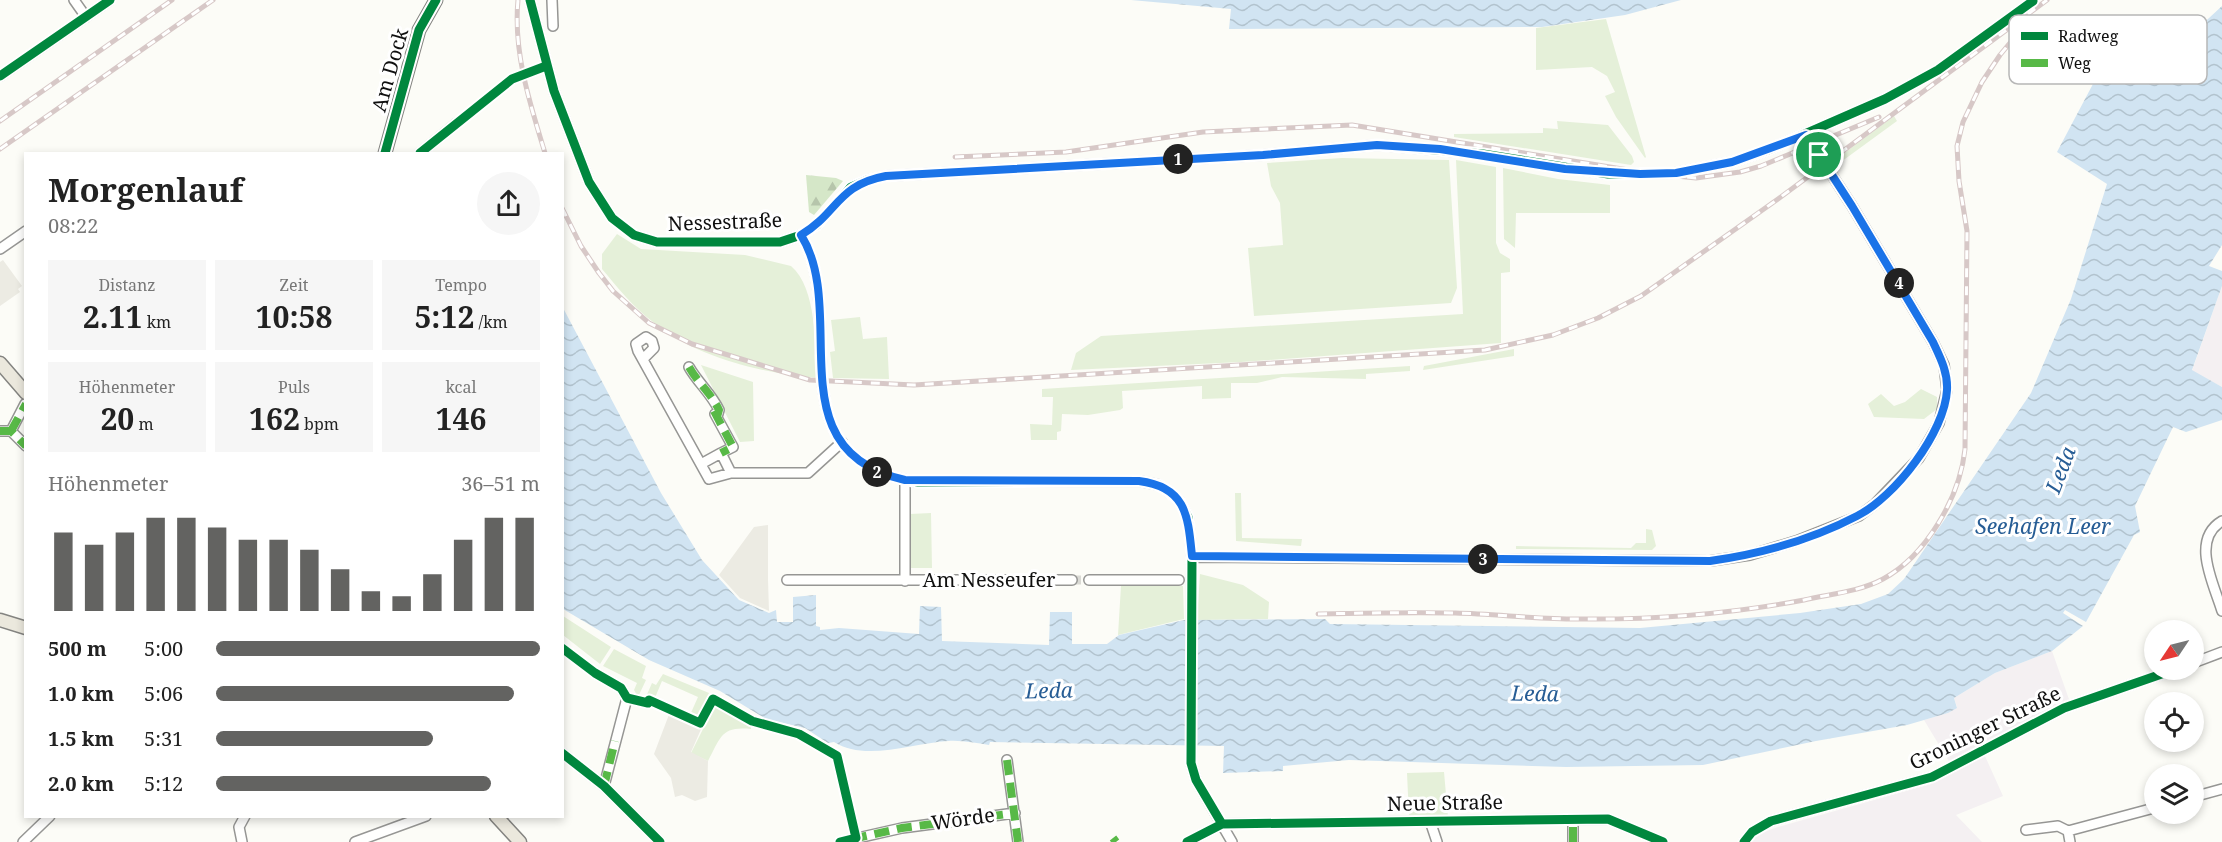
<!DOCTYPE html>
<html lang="de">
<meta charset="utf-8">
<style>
:root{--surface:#fff;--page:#f6f6f6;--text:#222;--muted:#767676;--accent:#636361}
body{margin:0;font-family:"Noto Serif",serif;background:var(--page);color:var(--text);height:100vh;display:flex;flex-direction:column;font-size:22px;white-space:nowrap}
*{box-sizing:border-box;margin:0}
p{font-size:20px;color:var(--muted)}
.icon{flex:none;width:33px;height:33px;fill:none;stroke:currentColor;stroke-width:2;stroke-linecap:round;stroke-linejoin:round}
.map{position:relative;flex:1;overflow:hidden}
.side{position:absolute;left:24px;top:152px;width:540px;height:666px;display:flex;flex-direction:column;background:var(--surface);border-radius:0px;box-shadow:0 3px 9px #0003}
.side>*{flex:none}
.needle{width:39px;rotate:235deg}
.controls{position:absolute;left:2144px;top:620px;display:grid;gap:12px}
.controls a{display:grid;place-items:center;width:60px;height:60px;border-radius:50%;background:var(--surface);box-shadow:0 3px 9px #0003;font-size:30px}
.pin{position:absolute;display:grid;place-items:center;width:51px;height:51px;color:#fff;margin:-26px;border:3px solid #fff;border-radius:50%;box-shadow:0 2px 6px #0007}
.km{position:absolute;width:30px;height:30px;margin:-15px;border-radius:50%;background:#222;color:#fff;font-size:16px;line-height:30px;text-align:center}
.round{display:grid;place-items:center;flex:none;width:63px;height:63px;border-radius:32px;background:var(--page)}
.headline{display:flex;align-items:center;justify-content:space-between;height:102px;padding:0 24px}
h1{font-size:33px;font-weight:700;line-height:45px}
.stats{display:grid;grid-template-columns:repeat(3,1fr);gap:9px;height:102px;padding:6px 24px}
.stats div{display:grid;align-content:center;border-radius:0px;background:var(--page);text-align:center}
.stats b{font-size:30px;font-weight:700}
.stats small{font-size:16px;font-weight:400}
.stats p{font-size:16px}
.chart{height:168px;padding:12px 24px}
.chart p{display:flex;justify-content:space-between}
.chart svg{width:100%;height:108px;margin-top:6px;stroke:var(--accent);stroke-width:6}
ul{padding:0 24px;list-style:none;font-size:20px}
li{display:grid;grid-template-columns:96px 72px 1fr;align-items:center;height:45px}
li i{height:15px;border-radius:8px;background:var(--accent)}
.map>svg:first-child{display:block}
.industrial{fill:#f4f0f2}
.green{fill:#e5f0d9}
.forest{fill:url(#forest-firs)}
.plaza{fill:#ecebe3}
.water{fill:url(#water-waves)}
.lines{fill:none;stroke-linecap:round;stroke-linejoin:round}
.minor-tunnel{stroke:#d9d9d4;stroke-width:9;stroke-dasharray:9 4.5;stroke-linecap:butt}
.minor-casing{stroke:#969694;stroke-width:12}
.major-casing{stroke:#848481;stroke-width:15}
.minor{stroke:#fffffe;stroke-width:9}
.major{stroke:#ebe8dd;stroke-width:12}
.rail-casing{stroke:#d7c8c7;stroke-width:5}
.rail{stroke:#fff;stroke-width:3;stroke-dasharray:9;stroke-linecap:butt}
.quiet{stroke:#58b947;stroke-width:8;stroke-dasharray:15 8;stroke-linecap:butt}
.cycleway-casing{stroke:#fff;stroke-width:13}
.cycleway{stroke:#00873e;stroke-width:9}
.route-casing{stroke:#fff;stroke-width:12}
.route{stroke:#1a73e8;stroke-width:8}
.labels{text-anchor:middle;stroke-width:6;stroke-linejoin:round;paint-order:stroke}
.street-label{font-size:20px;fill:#101010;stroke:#fff}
.water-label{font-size:21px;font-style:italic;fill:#275d95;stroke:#fff}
.key{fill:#fff;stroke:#b7b7b7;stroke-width:1.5}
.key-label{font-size:16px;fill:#101010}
</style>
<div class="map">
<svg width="2222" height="842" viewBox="0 0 2222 842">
<defs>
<pattern id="forest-firs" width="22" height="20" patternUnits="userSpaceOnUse" patternTransform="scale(1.5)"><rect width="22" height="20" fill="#d5e7c8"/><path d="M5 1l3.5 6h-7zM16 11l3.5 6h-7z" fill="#b6c5ab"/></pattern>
<pattern id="water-waves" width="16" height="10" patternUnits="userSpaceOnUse" patternTransform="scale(1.5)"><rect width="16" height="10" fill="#d1e4f2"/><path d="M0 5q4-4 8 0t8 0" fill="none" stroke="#b2c3ce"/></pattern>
</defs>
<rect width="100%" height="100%" fill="#fcfcf7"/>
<path class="industrial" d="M2222,286v101l-30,-16z
M2052,651l19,54 -118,63 -29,-48 24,-7 9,-6 -3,-9 41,-25z
M1985,756l18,40 -47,19 26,27h-232l8,-8 20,-7 153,-43z"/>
<path class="green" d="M1606,19l40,138 -1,1 -29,-41 -11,-21 10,-4 -8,-16 -15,-9 -56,3v-42z
M1894,116l3,5 -63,46 -3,-4z
M1557,121l51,4 24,31 2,6 -3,3 -177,-28v-3l89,-1v-5l15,1z
M1342,158l107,2 8,128 -6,15 -197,13 -6,-68 35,-3 -3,-42 -9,-17 -4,-23z
M1456,160l40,7v76l4,10 10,6v13l-9,1v70l-260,19 -170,8 5,-17 25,-17 362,-22z
M1503,168l55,11 52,6v28h-94l-1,35 -11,-9z
M617,234l24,15 104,6 46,11c26,22 24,80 26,112 -55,-5 -120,-20 -164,-56 -20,-15 -35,-34 -51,-53v-15z
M860,317l3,22 24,-2 2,42 -56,-1 -3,-26 5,-1 -4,-31z
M1514,349v7l-91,14 1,-4z
M701,365l52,17 1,59 -14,1z
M1410,366v5l-44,3v5l-84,-2 -25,6h-26v15l-29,1v-13l-80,5 1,17 -3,2 -32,5 -26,-1 -1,17 -4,1v8h-26l-1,-16 22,1 1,-28h-11v-8z
M1921,389l16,8v12l-13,10 -50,-2 -6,-13 13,-10 13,12 11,-4z
M1235,493h6l1,45 60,1 -1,7 -65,-5z
M931,513l1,55h-21l-1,-54z
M1646,529l6,1 4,16 -4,4 -136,-1v-3l115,2 5,-5h10z
M1200,574l43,11 26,17 -1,17 -71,1z
M1121,586h62l1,33 -66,16z
M563,616l48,31 -11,17 -37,-29z
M614,649l32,17 -4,12 4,2 -8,17 -4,-7 3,-7 -34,-17z
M663,674l46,19 -14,30 -25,-11v-5l20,8 8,-18 -36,-16 -8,19 -9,-1 7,-16 4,2z
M715,705l36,19v5c-30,-3 -30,8 -43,32l-17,-8z
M1444,772l4,45h-39l-2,-44z"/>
<path class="forest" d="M806,175l30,3 7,3 -29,34 -5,-3z"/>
<path class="plaza" d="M3,260l19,26 -4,3 2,3 -20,14v-44z
M768,525v55l1,31 -29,-13 -21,-23 35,-48z
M670,712l32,15 -11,25 17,9 -1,36 -12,4 -13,-6 -7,2 -4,-19 -17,-24z"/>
<path class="water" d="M1131,0h550l-56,15 -83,12 -313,2 2,-20z
M2222,6v239l-13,21 13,5v15l-30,84 30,17v33l-36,12 -13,-5 -38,79 5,26 -6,3 -48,87 -21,-12 -2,3 20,13 -31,25 -57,22 -41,25 3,10 -9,5 -41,12 -91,16 -113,24 -137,2 -217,-7 -66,6v5l-60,2 1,-27 -234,-4 -1,3c-13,-2 -28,-5 -41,-4 -35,2 -83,21 -114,1l-6,1 -23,-15 -39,-9 -46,-28 -71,-31 -86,-51 -1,-303 99,187 41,67 37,40 30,13 7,-3 1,12h16v-25l23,-2v31l4,1v3l19,-2 80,6 1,-28 21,1 1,34 107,4 1,-33h22v32h35l12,-9 65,-15 141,-1 5,5 310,4 160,-15 61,-9 27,-10 16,-15 127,-186 40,-94 36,-115 -50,-32 64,-121h16l32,24z"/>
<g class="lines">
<path class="minor-tunnel" d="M1072,580h17"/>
<g class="minor-casing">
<path id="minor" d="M74,0l12,17
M530,0l24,91 35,91 23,36 22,17 23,7h123l21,-7 16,-10 34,-38 16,-7 19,-4 377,-21 114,-10 106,9 125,20 67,-1 57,-11 36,-12 117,-51 53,-29 95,-69
M552,0l1,26
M0,76l110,-76
M420,153l37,-30
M801,235c50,85 -32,225 117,247l221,-1 20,4 9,6 12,11 8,15 4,40 -1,206 5,17 36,62
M0,249l26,-18
M643,359l11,-11 -2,-7 -6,-4 -10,7 2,7 71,128 22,-6h77l34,-31
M689,367c9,16 22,26 30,43l-2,7
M715,414l18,33 -12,6
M0,431h11l15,15
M11,431l14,-27
M701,464l20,-11 10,20
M905,480v101
M2222,521c-32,19 -8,63 0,90
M1192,557l518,4 40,-6 46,-14 63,-25 16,-12 44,-46 20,-35 8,-33 -3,-25 -11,-23 -81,-136 -46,-71
M787,580h285
M1089,580h90
M562,648l33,25 26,15 6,10 -23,88
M2193,663l29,-11
M562,753l42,33 56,56
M1007,760l11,82
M2193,797l29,-8
M1430,821l7,21
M2026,830l32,-4 10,5
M23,842l27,-26
M242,842l-3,-15 6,-11
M355,842l71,-26
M840,842l62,-14 113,-15
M1187,842l35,-18 386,-5 55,23
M1573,842v-22
M1744,842l8,-10 19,-11 161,-44 132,-69 112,-39
M2070,842l-2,-11 86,-23"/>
</g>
<g class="major-casing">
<path id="major" d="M385,153l34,-123 17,-30
M0,363l26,30
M0,620l26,8
M496,816l24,26"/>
</g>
<use href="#minor" class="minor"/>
<use href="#major" class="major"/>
<g class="rail-casing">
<path id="rail" d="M518,0c-5,52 12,104 27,153
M0,121l172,-121
M0,149l213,-149
M955,157l111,-5 137,-20 149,-7 295,48 49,5 44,-6 21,-6 118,-49
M562,208l19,38 18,27 14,18 36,32 43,21 118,36 104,5 571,-35 68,-15 45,-17 43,-22 137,-97 269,-199
M1318,614c46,-1 91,-2 137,-1 41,1 81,6 122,6 75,1 153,-5 227,-19 25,-6 55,-8 79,-21 43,-23 77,-82 82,-130l2,-218 -8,-50 -2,-35 6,-24 19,-40 18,-27 28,-34"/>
</g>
<use href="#rail" class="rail"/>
<path class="quiet" d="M689,367c9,16 22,26 30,43l-2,7
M714,411l19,36 -12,6
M0,431h11l15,15
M11,431l15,-27
M1007,760l11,82
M604,786l11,-45
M1113,838l3,4
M852,839l50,-11 113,-15
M1573,842v-22"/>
<g class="cycleway-casing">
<path id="cycleway" d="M530,0l24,91 35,91 23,36 22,17 23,7h123l21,-7 16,-10 34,-38 16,-7 19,-4 377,-21 114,-10 106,9 125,20 67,-1 57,-11 36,-12 117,-51 53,-29 95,-69
M0,76l110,-76
M385,153l34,-123 17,-30
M420,153l92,-74 34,-13
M801,235c50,85 -32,225 117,247l221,-1 20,4 9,6 12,11 8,15 4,40 -1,206 5,17 26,44
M562,648l33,25 26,15 6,10 21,5 1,-3 51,23 13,-24 39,22 47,13 38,22 19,82 -16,4
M562,753l42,33 56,56
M1187,842l35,-18 386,-5 55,23
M1744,842l8,-10 19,-11 161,-44 132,-69 112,-39"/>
</g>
<use href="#cycleway" class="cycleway"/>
</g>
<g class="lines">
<g class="route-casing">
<path id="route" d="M1806,135l46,71 81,136c7,15 15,30 14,48 -2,42 -52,107 -90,126 -46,24 -97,38 -147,45l-518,-5c-4,-39 -5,-69 -53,-75l-234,-1c-132,-29 -55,-167 -104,-245 37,-22 36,-50 85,-59l377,-21 114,-10 63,4 125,20 75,5 36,-1 56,-11z"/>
</g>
<use href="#route" class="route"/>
</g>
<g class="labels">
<g class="street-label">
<text transform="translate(390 70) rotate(-74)" y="7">Am Dock</text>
<text transform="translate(725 222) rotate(-2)" y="7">Nessestraße</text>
<text x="989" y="587">Am Nesseufer</text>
<text transform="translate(1985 728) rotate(-26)" y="7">Groninger Straße</text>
<text transform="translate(1445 803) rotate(-1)" y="7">Neue Straße</text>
<text transform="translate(963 819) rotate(-8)" y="7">Wörde</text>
</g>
<g class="water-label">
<text transform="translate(2061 470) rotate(-69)" y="7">Leda</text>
<text x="2043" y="534">Seehafen Leer</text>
<text transform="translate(1049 691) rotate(-1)" y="7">Leda</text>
<text transform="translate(1535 694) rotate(1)" y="7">Leda</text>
</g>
</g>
<rect x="2009" y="15" width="198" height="69" rx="9" class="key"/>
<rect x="2021" y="32" width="27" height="8" fill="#00873e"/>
<rect x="2021" y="59" width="27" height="8" fill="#58b947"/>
<g class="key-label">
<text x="2058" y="42">Radweg</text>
<text x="2058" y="69">Weg</text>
</g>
</svg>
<div class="controls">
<a><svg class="needle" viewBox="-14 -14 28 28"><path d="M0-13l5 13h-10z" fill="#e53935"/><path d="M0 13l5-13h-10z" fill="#767676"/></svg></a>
<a><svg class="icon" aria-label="locate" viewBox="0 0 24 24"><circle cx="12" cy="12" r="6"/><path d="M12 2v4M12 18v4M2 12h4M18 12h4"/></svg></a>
<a><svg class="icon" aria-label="layers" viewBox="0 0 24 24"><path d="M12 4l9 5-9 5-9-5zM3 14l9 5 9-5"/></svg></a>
</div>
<div class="pin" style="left:1819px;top:155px;background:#1e9e55"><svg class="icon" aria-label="arrive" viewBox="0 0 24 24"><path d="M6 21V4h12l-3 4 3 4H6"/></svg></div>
<b class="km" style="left:1178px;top:159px">1</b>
<b class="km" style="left:877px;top:472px">2</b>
<b class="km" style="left:1483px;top:559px">3</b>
<b class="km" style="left:1899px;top:283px">4</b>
<section class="side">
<div class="headline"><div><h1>Morgenlauf</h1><p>08:22</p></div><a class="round"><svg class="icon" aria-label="share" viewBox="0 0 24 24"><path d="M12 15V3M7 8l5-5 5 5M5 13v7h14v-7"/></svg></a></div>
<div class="stats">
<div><p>Distanz</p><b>2.11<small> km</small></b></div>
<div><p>Zeit</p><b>10:58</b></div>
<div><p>Tempo</p><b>5:12<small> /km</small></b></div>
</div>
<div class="stats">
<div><p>Höhenmeter</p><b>20<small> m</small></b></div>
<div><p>Puls</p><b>162<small> bpm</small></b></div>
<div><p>kcal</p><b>146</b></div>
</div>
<div class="chart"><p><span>Höhenmeter</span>36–51 m</p>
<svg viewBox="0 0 160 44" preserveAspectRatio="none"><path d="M5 44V12M15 44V17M25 44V12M35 44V6M45 44V6M55 44V10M65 44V15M75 44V15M85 44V19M95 44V27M105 44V36M115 44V38M125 44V29M135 44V15M145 44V6M155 44V6"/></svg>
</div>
<ul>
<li><b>500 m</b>5:00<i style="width:100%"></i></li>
<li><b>1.0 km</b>5:06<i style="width:92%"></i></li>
<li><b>1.5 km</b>5:31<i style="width:67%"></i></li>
<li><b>2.0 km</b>5:12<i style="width:85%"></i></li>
</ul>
</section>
</div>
